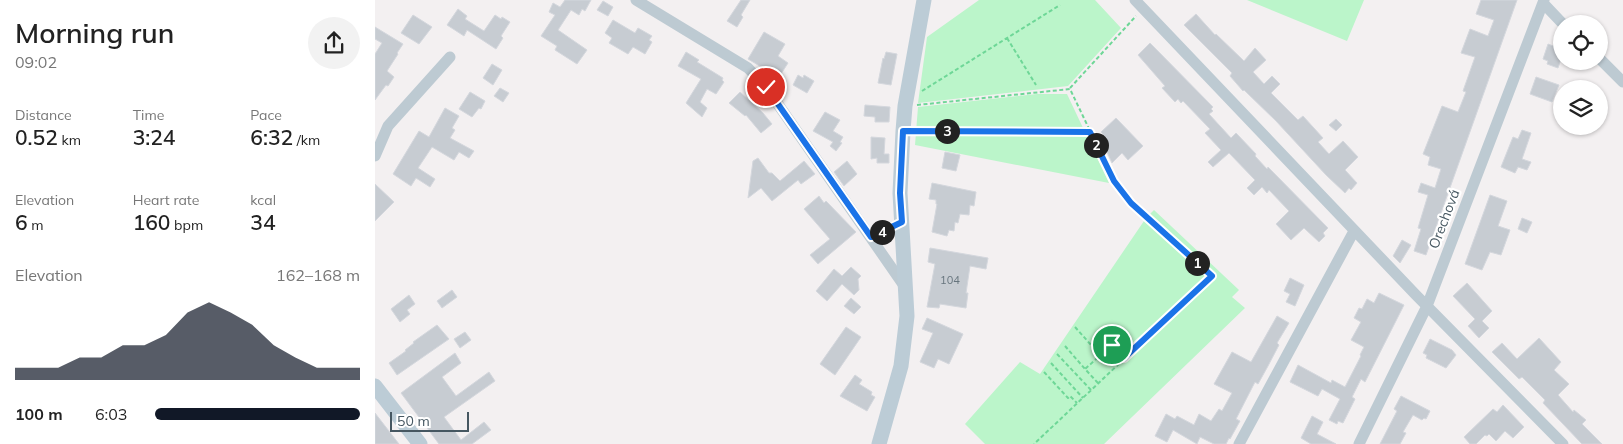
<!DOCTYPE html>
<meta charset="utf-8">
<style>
:root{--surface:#fff;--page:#f2f2f2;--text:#222;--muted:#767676;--accent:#111827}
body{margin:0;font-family:Mulish,sans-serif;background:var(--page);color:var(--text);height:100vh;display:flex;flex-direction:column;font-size:19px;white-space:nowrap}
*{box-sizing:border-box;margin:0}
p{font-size:16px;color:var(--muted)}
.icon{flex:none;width:28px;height:28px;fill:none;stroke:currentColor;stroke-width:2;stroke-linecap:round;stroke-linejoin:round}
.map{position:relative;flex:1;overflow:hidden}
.details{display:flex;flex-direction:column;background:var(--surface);width:375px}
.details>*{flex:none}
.controls{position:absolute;left:1178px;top:15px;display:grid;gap:10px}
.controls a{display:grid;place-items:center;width:55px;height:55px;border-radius:50%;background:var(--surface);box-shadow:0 1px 4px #0004;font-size:25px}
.scale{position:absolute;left:15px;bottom:12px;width:79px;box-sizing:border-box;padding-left:5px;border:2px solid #465761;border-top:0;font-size:14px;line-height:18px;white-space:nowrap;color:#465761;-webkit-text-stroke:4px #fff;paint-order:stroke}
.pin{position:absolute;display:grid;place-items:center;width:42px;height:42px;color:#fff;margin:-21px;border:2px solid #fff;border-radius:50%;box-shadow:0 1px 5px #0007}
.km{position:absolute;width:25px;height:25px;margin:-12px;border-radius:50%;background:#222;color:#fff;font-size:14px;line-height:25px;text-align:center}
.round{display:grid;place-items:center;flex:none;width:52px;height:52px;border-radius:26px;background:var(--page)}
.headline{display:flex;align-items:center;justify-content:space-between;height:85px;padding:0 15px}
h1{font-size:28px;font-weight:600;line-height:38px}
.stats{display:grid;grid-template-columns:repeat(3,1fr);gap:8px;height:85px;padding:5px 15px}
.stats div{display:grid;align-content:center}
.stats b{font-size:21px;font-weight:600}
.stats small{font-size:14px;font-weight:400}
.stats p{font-size:14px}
.chart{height:140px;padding:10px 15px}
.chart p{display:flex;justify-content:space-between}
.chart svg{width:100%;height:90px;margin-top:5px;fill:var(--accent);opacity:.7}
ul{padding:0 15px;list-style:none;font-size:16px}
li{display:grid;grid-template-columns:80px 60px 1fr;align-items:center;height:38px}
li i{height:12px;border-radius:6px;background:var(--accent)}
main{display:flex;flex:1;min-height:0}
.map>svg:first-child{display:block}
.green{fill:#bbf5ca}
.building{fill:#c7ccd2;stroke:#d4d7dd}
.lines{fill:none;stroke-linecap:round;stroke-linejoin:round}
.path{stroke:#6ed797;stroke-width:2;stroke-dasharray:4 2.5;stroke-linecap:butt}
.street{stroke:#bdcad2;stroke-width:11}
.secondary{stroke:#bcccd6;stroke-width:15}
.route-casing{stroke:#fff;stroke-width:10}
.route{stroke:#1a73e8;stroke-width:6}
.labels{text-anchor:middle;stroke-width:4.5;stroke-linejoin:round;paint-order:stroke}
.number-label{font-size:11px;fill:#66747d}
.street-label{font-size:14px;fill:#465761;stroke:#fff}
</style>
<main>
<section class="details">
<div class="headline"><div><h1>Morning run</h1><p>09:02</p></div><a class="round"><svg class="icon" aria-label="share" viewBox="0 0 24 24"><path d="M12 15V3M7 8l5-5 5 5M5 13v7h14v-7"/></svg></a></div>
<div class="stats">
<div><p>Distance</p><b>0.52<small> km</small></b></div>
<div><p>Time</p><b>3:24</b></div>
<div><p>Pace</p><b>6:32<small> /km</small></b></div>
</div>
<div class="stats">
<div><p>Elevation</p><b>6<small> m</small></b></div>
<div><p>Heart rate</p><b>160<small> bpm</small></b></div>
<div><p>kcal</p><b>34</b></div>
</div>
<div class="chart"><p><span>Elevation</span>162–168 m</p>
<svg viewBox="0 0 160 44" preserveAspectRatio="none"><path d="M0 44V38L10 38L20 38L30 33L40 33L50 27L60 27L70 22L80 11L90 6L100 11L110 17L120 27L130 33L140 38L150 38L160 38V44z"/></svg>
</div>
<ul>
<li><b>100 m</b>6:03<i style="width:100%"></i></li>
</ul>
</section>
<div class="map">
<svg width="1248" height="444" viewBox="0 0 1248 444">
<rect width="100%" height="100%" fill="#f3f0f1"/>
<path class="green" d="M604,0h116l26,28 -53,58 -150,17 9,-66z
M872,0h117l-17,41z
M662,94h30l42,89 -194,-38 3,-38z
M779,210l85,80 -7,7 13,11 -141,136h-119l-20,-20 55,-62 20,12 106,-156z"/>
<path class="building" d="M190,0h26l-6,11 -3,-2 -3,6 -8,-5 -13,20 29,20 -10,14 -22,-14 2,-4 -16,-10 14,-21 -6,-3 4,-9 7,4z
M366,0h9l-9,15 2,2 -6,10 -10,-6z
M1106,0h36l-91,255 -12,-4 7,-22 -3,-1 10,-33 -10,-3 3,-9 14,5 6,-19 -13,-4 2,-8 -7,-3 19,-48 16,6 8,-20 -3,-1 12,-34 -14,-4 9,-24 18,7 6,-16 -18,-6z
M228,1l10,6 -5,9 -11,-6z
M83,9l9,7 -2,3 19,12 11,-16 6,4 1,-2 8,5 -9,14 2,2 -7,11 -29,-19 -3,6 -17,-11z
M821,14l19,21 1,-1 28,27 11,-13 11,12 -13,12 11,12 8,-8 8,8 -9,9 27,27 5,-4 20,22 -5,4 11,12 14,-13 15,16 -13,13 12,13 -6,7 -2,-2 -4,5 -19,-18 -50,-54 -32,-31 -1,1 -13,-15 2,-3 -48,-48z
M38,15l19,12 -13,17 -18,-11z
M238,20l22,13 3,-5 14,8 -3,4 3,2 -7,12 -12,-7 -5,7 -19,-11 3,-5 -7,-5z
M0,27l28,17 -6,9 1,1 -11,17 7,6 -6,9 -2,-1 -11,15v-46l7,-11 -7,-4z
M389,32l21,12 -7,12 10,7 -9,14 -15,-10 -1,1 -15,-9z
M775,43l63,64 -2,2 2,2 -4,3 22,24 5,-5 20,21 -1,2 12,13 1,-2 60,61 -5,5 2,3 -6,6 -15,-14 -13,12 -15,-16 13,-13 -20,-21 -2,3 -5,-6 -8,8 -7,-7 8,-8 -26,-27 -16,14 -5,-5 13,-12 -16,-17 5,-4 -27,-28 -2,2 -3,-4 -3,3 -13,-14 3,-2 -27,-31z
M1173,44l13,5v10l-3,9 -11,-4 1,-3 -5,-2z
M311,52l13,8 -2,2 26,16 -1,2 2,2 -8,12 -9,-5 -7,13 7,6 -5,9 -16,-14 15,-24 -23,-13z
M511,52l11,2 -6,31 -13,-2 5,-25 1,1z
M117,64l10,6 -9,15 -10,-7z
M423,75l5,3 1,-3 10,6 -7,12 -14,-8z
M1161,77l23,8 -7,17 -22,-8z
M125,88l9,5 -6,9 -9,-6z
M95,92l15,9 -4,8 -2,-1 -7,9 -13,-8z
M365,92l23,21 9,11 -11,9 -15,-18 -1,1 -16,-13z
M490,105l25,2 -1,15h-14v-5l-11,-1z
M70,108l14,8 -7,12 3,2 -5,8 24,13 -5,7 -10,-6 -5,8 -22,-13 -14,21 17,11 -5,8 -14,-9 -5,8 -18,-12 26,-43 10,6z
M450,112l15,8 -7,11 10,6 -3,5 2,1 -6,8 -6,-5 3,-4 -20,-11z
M741,118l27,28 -15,14 -6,-7 -10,10 -9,-20 4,-5 -6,-6z
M961,119l6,6 -6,6 -7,-6z
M1147,130l9,3 -9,26 9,3 -4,8 -9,-3 -3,6 -14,-6 12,-30 5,2z
M496,137l14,1 -1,16h5v9h-12v-5l-6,1z
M570,152l15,3 -4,16 -14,-3z
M383,158l11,15h3l8,8 24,-20 11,13 -14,10 -3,-4 -26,21 -11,-13 -13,10 5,-37z
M472,161l10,13 -13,12 -10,-14z
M557,183l44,9 -2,14 -4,-1 -1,10 -9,-1 -2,9 -3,-1 -1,9 -5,-1 -2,6 -15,-4 5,-28h-1v-4l-7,-1z
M0,184l19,18 -19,19z
M1115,195l17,6 -9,25 12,4 -9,25 -11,-3 -8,18 -17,-6z
M444,196l5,7 2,-2 30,31 -38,32 -8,-9 20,-16 -26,-30z
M1147,218l10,4 -5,11 -9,-4z
M1027,240l9,5 -11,18 -7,-7z
M555,248l58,10 -2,11 -16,-3 -4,27h2l-2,15 -26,-4 -1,4 -12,-1 8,-43 -7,-2z
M476,267l10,9 -3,3 1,11 -5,5 -12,-11 -15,17 -11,-10 18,-22 8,7z
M915,278l14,7 -9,21 -9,-4 4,-8 -6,-3z
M1092,283l25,28 -10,10 7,7 -10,10 -11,-12 7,-7 -22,-23z
M77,290l5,7 -15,11 -5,-7z
M1004,293l25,12 -39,77 -4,-3 -9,18 3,2 -12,24 -5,-2 -1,3 -8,-4 11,-21 -18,-10 -4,7 -28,-14 8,-17 33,18 1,-3 13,7 16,-31 -1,-1 4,-8 -13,-7 10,-18 -7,-4 5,-10 3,1 5,-10 7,4z
M34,295l6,9 -8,6 3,4 -10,8 -9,-13z
M476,298l10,9 -7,7 -10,-8z
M902,316l12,7 -12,20 2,2 -11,21 -10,18 -3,-2 -19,37 4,2 -10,18 -1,-1 -3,6h-12l-14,-7 -3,7 -24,-14 -6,12 -12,-6 11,-22 9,5 2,-3 17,9 5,-11 12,7 8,-12 3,2 10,-18 -18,-9 18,-32 19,10z
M552,318l36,16 -14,30 -11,-5 -4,9 -14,-6 13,-29 -11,-4z
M62,325l12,14 -52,36 -8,-12 17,-12 -1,-1 9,-7 -1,-1z
M471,327l15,10 -26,38 -15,-11z
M90,332l6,8 -11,8 -6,-9z
M1164,338l22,24 -7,8 15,14 -11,11 15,17 1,-2 12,10 -4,4 20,20h-20l-39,-41 2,-3 -23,-23 -3,2 -27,-27 10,-9 15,16z
M1055,339l22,11 4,5 -10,13 -20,-10 1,-3 -4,-2z
M80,353l6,10 -19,14 14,19 33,-24 6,9 -51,36 17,23 23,-18 7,8 -19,14h-33l-38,-51z
M480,375l7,5 -3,4 13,8 -1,3 4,2 -8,14 -27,-15z
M1026,396l29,15 -4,8 -2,-1 -2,2 -9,-5 -10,17 3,1 -6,11h-20l17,-33 -3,-2z
M1128,405l21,22 -11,11 -8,-7 -9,10 -7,-7 -2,2 -2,-1 -9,9h-6l-6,-7 29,-28 4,3z
M0,413l24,31h-24z
M937,416l11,6 -6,12 19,10h-25l-10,-6z"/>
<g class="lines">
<path class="path" d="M632,38l29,47
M695,88l66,-72
M547,91l138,-86
M542,105l153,-16 44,92 17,22 81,73 -178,168
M540,131l175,1
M700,327l25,28
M690,346l20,23
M682,354l34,36
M676,363l32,35
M669,372l24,26 2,-2 7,7
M723,383l-13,-14 27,-24 12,13"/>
<path class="street" d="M261,0l112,68 18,19 139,200
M760,0l281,295 147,149
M1168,3l20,21
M1224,58l24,24
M0,156l13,-30 62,-69
M496,237l31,-14
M864,444l115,-213
M984,444l68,-138 117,-306"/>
<path class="secondary" d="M0,386l45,58
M504,444l22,-78 6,-50 -7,-123 3,-62 2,-25 19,-106"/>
</g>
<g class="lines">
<g class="route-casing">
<path id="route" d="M391,87l105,150 31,-15 -2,-29 3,-62 187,1 24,49 17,22 81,73 -88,82 -12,-13"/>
</g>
<use href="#route" class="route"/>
</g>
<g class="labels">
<g class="number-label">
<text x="575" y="284">104</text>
</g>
<g class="street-label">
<text transform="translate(1069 219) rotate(-69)" y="5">Orechová</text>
</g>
</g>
</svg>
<div class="controls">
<a><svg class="icon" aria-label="locate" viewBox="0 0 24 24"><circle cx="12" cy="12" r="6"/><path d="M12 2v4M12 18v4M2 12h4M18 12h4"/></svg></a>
<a><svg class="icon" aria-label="layers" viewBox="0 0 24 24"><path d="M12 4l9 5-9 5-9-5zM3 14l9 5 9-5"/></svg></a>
</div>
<div class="scale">50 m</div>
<div class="pin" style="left:737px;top:345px;background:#1e9e55"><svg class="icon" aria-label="arrive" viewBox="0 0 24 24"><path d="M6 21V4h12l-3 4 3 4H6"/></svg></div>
<div class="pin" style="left:391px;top:87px;background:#d93025"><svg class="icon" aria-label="check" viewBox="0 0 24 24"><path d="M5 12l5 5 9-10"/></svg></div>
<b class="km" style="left:822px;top:263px">1</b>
<b class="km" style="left:721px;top:145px">2</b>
<b class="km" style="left:572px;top:131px">3</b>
<b class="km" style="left:507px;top:232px">4</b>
</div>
</main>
